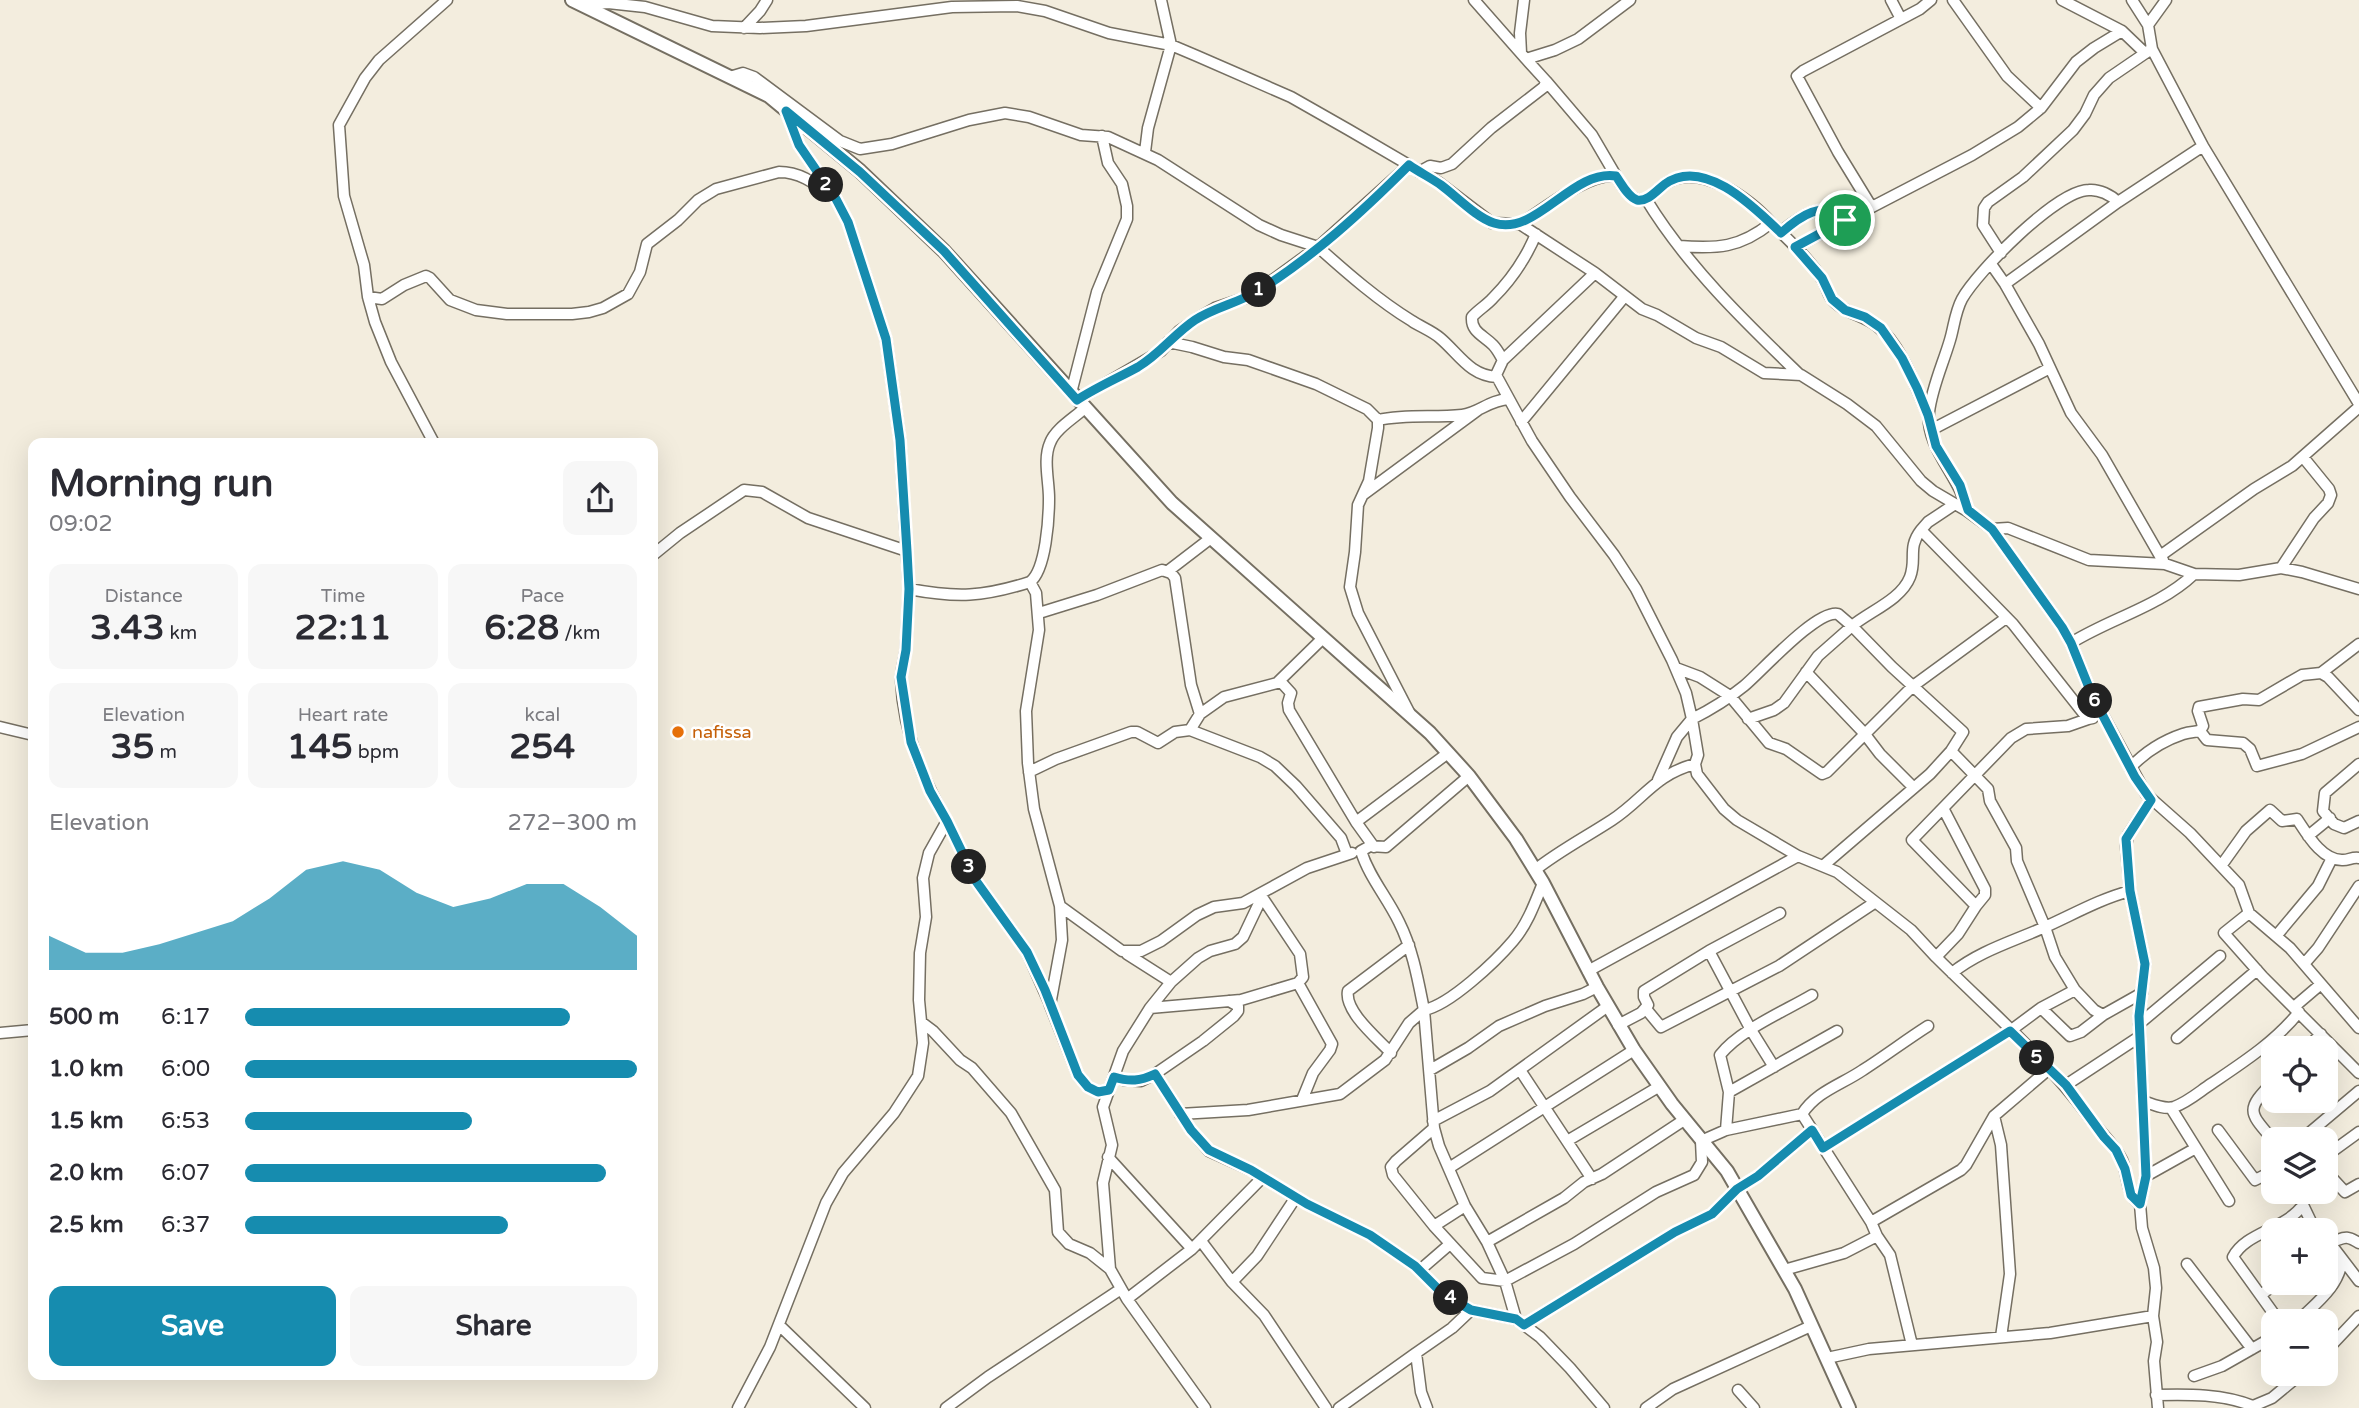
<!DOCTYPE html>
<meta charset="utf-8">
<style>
:root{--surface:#fff;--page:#f7f7f7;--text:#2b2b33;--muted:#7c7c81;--accent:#168caf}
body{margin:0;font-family:"Varela Round",sans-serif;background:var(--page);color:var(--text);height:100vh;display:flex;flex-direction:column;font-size:26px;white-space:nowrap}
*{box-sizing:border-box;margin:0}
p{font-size:23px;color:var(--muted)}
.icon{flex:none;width:38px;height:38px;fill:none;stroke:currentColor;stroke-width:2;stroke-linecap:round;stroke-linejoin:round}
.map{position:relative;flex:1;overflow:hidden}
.details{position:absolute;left:28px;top:438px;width:630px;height:942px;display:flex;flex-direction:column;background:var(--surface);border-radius:14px;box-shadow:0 7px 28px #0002}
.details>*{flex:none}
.controls{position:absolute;left:2261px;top:1036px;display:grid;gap:14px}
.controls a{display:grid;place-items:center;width:77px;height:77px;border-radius:14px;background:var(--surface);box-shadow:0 7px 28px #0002;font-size:35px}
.pin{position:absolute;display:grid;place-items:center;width:60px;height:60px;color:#fff;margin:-30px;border:4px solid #fff;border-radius:50%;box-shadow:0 2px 7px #0007}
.km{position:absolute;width:35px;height:35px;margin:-18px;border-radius:50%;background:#222;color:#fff;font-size:19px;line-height:35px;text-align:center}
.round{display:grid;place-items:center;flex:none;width:74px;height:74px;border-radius:14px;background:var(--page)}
.head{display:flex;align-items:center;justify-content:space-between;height:119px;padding:0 21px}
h1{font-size:38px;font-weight:700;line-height:52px}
.figures{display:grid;grid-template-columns:repeat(3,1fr);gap:10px;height:119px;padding:7px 21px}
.figures div{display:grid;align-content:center;border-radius:14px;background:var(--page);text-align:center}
.figures b{font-size:35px;font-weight:700}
.figures small{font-size:19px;font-weight:400}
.figures p{font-size:19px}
.chart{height:196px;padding:14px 21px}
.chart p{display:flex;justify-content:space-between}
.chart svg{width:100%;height:126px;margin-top:7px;fill:var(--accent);opacity:.7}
.primary-button{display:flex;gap:14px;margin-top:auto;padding:14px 21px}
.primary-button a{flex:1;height:80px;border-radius:14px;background:var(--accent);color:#fff;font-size:28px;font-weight:700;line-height:80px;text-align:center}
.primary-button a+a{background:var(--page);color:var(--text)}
ul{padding:0 21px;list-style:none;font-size:23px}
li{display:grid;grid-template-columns:112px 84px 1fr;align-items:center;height:52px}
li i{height:18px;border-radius:9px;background:var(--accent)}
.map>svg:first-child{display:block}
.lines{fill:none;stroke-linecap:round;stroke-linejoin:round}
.minor-casing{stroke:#756f62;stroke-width:13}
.tertiary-casing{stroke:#756f62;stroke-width:16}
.minor{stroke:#fff;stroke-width:10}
.tertiary{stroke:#fff;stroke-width:12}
.route-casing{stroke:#fff;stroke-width:14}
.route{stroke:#168caf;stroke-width:9}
.food-dot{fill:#e8710a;stroke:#fff;stroke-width:2.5}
.labels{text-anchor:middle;stroke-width:5;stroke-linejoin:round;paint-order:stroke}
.food-label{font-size:18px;fill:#c56008;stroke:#fff;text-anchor:start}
</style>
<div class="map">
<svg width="2359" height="1408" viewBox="0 0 2359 1408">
<rect width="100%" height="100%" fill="#f3edde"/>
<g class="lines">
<g class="minor-casing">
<path id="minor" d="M1474,0l52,59
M1891,0l10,19
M1953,0l54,76 34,32
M2062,0l60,31
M2132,0l16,25 4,24 51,97 156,258
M584,5l24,-2 37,4 67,19 48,2 46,-2 146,-19 65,-1 28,5 64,22 62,12 26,11 94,41 58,33 89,52 54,41 28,1 75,49 47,36 15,6 39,23 25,9 43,26 37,2 46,29 29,22 45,55 12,10 34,20 25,18 70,98 9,16 21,52 54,99 44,39 49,52 10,28 41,35 69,80
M2148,25l18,-25
M744,28l16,-17 7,-11
M1521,53l-1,-20 4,-33
M733,76l10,-3 11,4 86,64 20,8 32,-5 77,-24 36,-7 24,4 52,18 27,2 50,23 101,65 22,10 37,12 91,-82
M1546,81l46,54 24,41
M786,111l13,34 37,54 12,23 38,117 14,101 9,149c48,9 74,8 121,-7l6,11 3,37 -13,81 2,52 6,46 26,97 2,34 -12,65 28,70 10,12 10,5 11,-2
M1145,152l3,-24 23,-83 -10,-45
M1419,172l11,-6 11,2 11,-4 39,-36 53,-41 2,-6 -20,-22 29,-9 23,-11 52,-39
M1646,199c40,66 99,123 154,176
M1871,206l-33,-54 -41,-76 6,-5 117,-62 11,-9
M1520,224c23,-14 69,-52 96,-48 5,8 12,21 22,24 11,2 19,-11 27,-16 33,-23 85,14 106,39
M1781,232c18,-15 44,-34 64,-11l127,-66 46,-28 23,-19 35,-46 18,-14 28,-17 23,22
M1679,246c38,3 61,2 92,-23 18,17 37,35 51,56 4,6 5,13 9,19 11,15 33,17 46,28 24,18 39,62 51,89
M1795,247l50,-26
M2001,253l-18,-28 1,-17 4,-6 35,-25 50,-47 12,-16 9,-19 15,-17 41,-28
M1991,264l14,20 113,-82 85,-56
M1595,273l-92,87 -7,15 36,66 38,56 44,58 22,34 36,71 14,33 6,26 -15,18 -19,43
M2005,284l34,60 32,69 31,42 58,101
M368,297l14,2 22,-14 22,-9 4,2 20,22 26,10 31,4h65l17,-2 14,-4 25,-14 12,-22 7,-28 31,-24 20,-20 18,-11 63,-17c20,0 34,10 50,22
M1168,342l24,5 32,10 24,3 68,24 51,25 11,11v8l-9,53 -11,24 -3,47 -5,35 8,26 51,99
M1503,360c-3,-5 -6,-11 -10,-15 -10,-10 -22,-13 -21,-28 6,-7 15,-12 21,-19 19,-19 33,-40 43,-64
M1071,393l26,-101 30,-73v-13l-5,-22 -14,-21 -6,-27
M1077,400l84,-49 18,-20 19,-13 17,-10 33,-11 11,-7 59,-43c29,26 61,54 94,74 9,6 20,10 28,17 19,16 30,38 57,39
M1378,420c30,-6 55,-2 84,-5 17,-2 27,-15 47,-16
M1521,422l103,-125
M1931,430l119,-62
M434,443l-43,-81 -16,-40 -7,-25 -4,-32 -20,-69 -5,-71 26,-47 14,-18 68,-60
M1364,494l114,-84
M1955,504l-27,18 -7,8 92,94 75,95 5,-1
M1967,511c-6,-34 -42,-63 -38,-99 3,-25 14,-48 21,-72 4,-13 5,-28 12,-41 15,-27 95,-109 127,-109 10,-1 22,5 29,12
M1992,529l16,-1 81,32 76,4 29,10 45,1 42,-7 21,4 57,17
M1921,530c-14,18 -4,29 -11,47 -9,23 -40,34 -58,49l-14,-12c-21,-5 -77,58 -94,72 -16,13 -34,24 -52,33l6,36 -3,9 2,10 27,35 13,11 61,36 39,16 74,58 25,27c52,52 110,101 153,160 10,14 26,28 33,43 6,15 4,35 18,44
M653,555l27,-22 64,-43 18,2 46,26 99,33
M2163,560l-3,-4 94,-67 38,-23 67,-59
M2281,568l33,-50 14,-15 3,-8 -2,-6 -26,-32
M1168,571l43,-33
M1030,582c16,-12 19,-64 19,-84 0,-17 -6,-39 1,-55 5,-14 24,-25 35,-35
M909,589c-1,19 -2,39 -3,59 -1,10 -5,21 -5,31 2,52 20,98 46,142
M1039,613l58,-18 65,-25 9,3 4,5 16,107 9,29
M2071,643c40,-25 88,-36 123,-69
M1676,668l24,9 30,19 39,47 17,6 36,25 5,-2 86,-86 93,-68
M1806,672l58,61 16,21 33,33
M2321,673l7,4 31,33
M1278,682l44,-43
M1748,719l26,-9 10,-7 34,-47 34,-30 40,41 71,65 -12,19 -21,23 -106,91
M0,727l33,8
M1190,730l10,-16 24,-17 57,-15 10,11 -3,10 1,7 67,112
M2200,731l7,9 36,3 7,6 7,17 45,-12 57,-27
M1951,751l37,38 2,12 26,47 1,13 28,66 10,30 20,33 19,20 9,5 39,-22
M2359,764l-34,29 -2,18 11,13 10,4 15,-7
M2130,768c15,-16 32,-27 53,-34 6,-2 11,-2 17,-3l3,-5 -5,-15 1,-4 44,-8 16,1 43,-25 19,-2 38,-29
M1029,772l27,-13 75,-27h6l21,11 17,-11 15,-2 70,27 15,9 21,20 45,52 6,16
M2151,800l-23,35 -2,11 4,45 15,73 -6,52 7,160 -6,28 2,24 12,40 2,20 -3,28 4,26 -3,19 4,47
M1943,808l42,81v6l-9,11
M2308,836l22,-18
M1374,847l-18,-25 92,-69
M2221,866l25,-35 24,-21 12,11 15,-2c10,15 25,42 46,41 6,0 9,-3 16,-2
M1535,870c24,-19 51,-33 77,-50 32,-21 42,-45 83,-56
M1060,906l62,45h19l20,-10 36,-26 17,-8 29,-4 64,-35 45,-15
M2249,913l-25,20 39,44 96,96
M2277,935l41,-49 14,-28
M1709,951l42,79 23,37
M1127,954l44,28
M1936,957l22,-23 18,-28 -64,-66 99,-102 15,-9 42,-3 20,-7
M2304,964l14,-16 41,-62
M1588,971l210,-115
M1952,973c27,-22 62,-32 93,-46 29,-13 55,-28 85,-36
M1298,983l34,61 -2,6 -17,23 -11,27
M2294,1007l27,-23
M1150,1008l91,-8 57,-17 5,-6 -3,-23 -40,-60
M2041,1008l29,28 11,-4 22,-17
M1646,1009l15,18 118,-61 95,-63
M921,1022l12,9 27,29 12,8 39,45 44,77 3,42 11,12 21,9 20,16 17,30 78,109
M2139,1024l81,-68
M1618,1025l23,-12 7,-8 -4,-8v-6l65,-40 71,-38
M0,1033l33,-3
M2177,1038l80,-68
M2307,1048l14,-14
M1391,1053c-14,-15 -47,-42 -43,-62l61,-46
M1430,1070l38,-22 31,-22 46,-20 38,-12 14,-7
M1520,1070l72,109
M1155,1074l36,56 18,21 42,19 56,34 63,31 45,31 27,27 29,17 45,9 24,18 30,31 34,40
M1114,1077l10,3 17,1 14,-7 48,-33 31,-25 4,-5v-5l-9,-5
M2273,1082c-28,28 -24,30 0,58
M2066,1085l73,-48
M1729,1092l108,-61
M2143,1101c9,3 21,9 31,6 14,-5 25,-15 37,-23 31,-21 64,-42 88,-72
M2171,1108l58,93
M1180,1114l68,-4 92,-16 45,-34 24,-37 15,-13c-6,-30 -11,-60 -25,-88 -12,-25 -30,-45 -38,-71l9,-5 16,1 83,-71
M1802,1114l69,108 6,14 13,19 22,90
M1994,1116l7,29 9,129 -9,63
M1433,1121l57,-30 118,-85
M1434,1128l-38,33 -5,6 2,8 41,51 48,52 23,3 69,-37 82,-52 38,-17 8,-13 -1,-21 25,-11 76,-16c15,-23 39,-29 61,-44 22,-14 43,-30 65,-44
M1726,1130l3,-38 -9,-37c20,-25 63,-43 92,-60
M2218,1130l37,50 18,-9
M2302,1139l57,-48
M1567,1141l93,-55
M1823,1148l187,-117 31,-23 34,-18
M2326,1156l33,-24
M1108,1157l84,92
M1449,1168l185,-118
M2146,1176l50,-28
M2326,1177l7,2 12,13 14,-8
M2303,1205l12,25
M1871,1222l90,-52 5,-5 28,-49 55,-47
M1434,1226l31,-20
M1201,1241l31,41 32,33 62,93
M1487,1242l77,-44 20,-16 18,-8 82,-54
M2326,1243c17,-2 16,-11 33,0
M2330,1243l29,38
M2187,1264l65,85
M1110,1269l-7,-86 9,-38 -9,-38 20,-56 27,-43 21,-26 27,-24 12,-7 25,-7 8,-7 19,-40
M1420,1270l30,-26
M1784,1270l60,-17 33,-17
M1232,1282l25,-26 39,-59
M2261,1295l15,-12
M1127,1299l65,-50 71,-72
M1516,1319l-11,-38 -18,-39 -22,-36 -26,-60 -5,-18 -10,-118c26,-5 72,-49 89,-69 14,-16 22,-38 30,-58
M2279,1321l-46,-64c13,-25 52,-27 70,-52l-6,-13
M2298,1321c18,-18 41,-34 44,-61
M779,1325l86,83
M1524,1325l151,-93 37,-18 25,-25 21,-13 54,-46
M2326,1351l33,-35
M1827,1358l42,-9 181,-16 103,-17
M2194,1376l28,-10 51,-29
M1738,1390l16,18
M2156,1395c32,-1 68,-1 97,11l19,-8 29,-24
M738,1408l32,-61 56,-144 17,-30 51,-60 24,-37 5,-33 -4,-43 1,-47 6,-36 -3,-39 6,-25 18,-32 29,60 51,71 23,52
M946,1408l42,-31 133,-88
M1339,1408l77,-55
M1427,1408l-6,-16 -5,-39 36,-25 19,-18
M1646,1408l27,-19 138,-63"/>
</g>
<g class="tertiary-casing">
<path id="tertiary" d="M572,0l197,96 91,75 84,80 228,252 258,230 39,43 47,63 27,44 54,104 37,63 38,54 55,67 68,118 54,119"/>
</g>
<use href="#minor" class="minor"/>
<use href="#tertiary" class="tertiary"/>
</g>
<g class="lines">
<g class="route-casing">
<path id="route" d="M786,111l74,61 84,79 133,149c20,-13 41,-22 61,-33 22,-13 36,-33 57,-47 20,-13 43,-17 63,-29 55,-34 105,-80 151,-126 10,7 22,13 32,20 15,11 36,33 53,38 42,14 78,-54 122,-47 5,7 12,21 21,24 11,2 20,-10 28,-16 39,-28 90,24 116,49 18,-16 43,-35 64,-13l-50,27 27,31 10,21 13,11 20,7 16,11 21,30 15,30 11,27 8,31 24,39 8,25 24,19 70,98 9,16 21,52 43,82 16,23 -25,39 4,52 15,73 -6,52 7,160 -6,28 -9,-9 -6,-26 -9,-19 -12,-13 -38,-52 -56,-54 -187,117 -11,-18 -54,46 -21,13 -25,25 -37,18 -151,93 -8,-6 -45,-9 -29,-17 -27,-27 -45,-31 -63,-31 -56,-34 -42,-20 -18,-20 -36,-56c-15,7 -25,8 -41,3l-5,13 -11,2 -10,-5 -10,-12 -33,-85 -18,-38 -51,-71 -29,-60 -17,-30 -19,-49 -10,-65 5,-27 3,-61 -2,-38 -7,-111 -14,-101 -38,-117 -12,-23 -37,-54z"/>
</g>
<use href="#route" class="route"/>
</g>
<circle class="food-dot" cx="678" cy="732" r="7"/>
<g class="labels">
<g class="food-label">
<text x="692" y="738">nafissa</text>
</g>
</g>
</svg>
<div class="controls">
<a><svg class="icon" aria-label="locate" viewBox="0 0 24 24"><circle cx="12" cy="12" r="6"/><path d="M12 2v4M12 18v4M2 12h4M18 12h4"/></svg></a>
<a><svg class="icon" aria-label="layers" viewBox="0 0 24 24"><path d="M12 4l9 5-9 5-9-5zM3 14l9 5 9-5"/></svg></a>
<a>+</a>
<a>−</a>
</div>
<div class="pin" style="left:1845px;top:220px;background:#1e9e55"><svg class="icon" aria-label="arrive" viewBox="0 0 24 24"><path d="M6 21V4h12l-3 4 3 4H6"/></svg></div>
<b class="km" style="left:1259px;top:290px">1</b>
<b class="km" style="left:826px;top:185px">2</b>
<b class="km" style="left:969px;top:867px">3</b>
<b class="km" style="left:1451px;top:1298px">4</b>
<b class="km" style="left:2037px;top:1058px">5</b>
<b class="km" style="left:2095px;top:701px">6</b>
<section class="details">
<div class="head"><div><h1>Morning run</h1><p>09:02</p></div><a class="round"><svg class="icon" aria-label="share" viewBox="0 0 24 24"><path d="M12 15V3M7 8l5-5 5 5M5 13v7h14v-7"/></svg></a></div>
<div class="figures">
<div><p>Distance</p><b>3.43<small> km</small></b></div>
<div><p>Time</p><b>22:11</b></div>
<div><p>Pace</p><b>6:28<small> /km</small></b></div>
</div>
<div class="figures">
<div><p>Elevation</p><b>35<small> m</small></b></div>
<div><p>Heart rate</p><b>145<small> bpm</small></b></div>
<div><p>kcal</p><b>254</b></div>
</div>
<div class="chart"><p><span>Elevation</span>272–300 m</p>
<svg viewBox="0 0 160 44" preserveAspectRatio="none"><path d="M0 44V32L10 38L20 38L30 35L40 31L50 27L60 19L70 9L80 6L90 9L100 17L110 22L120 19L130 14L140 14L150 22L160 32V44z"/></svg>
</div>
<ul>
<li><b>500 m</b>6:17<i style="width:83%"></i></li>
<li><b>1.0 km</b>6:00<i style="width:100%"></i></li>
<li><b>1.5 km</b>6:53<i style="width:58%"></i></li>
<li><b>2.0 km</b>6:07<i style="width:92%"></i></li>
<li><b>2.5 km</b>6:37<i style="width:67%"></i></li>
</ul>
<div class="primary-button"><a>Save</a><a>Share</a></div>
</section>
</div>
